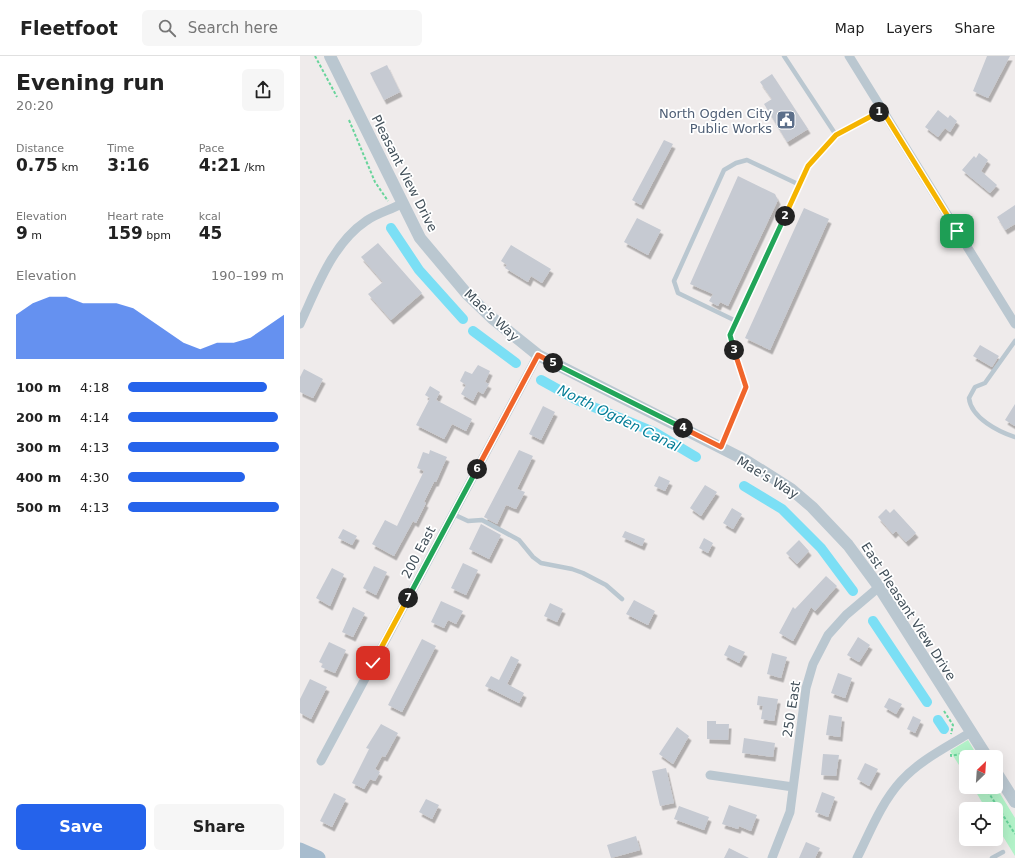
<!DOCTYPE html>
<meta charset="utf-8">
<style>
:root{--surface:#fff;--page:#f6f6f6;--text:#222;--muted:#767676;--line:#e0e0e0;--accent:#2563eb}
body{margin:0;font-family:"DejaVu Sans",sans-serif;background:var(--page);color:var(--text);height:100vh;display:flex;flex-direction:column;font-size:15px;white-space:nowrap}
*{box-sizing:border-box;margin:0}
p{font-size:13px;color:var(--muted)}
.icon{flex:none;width:22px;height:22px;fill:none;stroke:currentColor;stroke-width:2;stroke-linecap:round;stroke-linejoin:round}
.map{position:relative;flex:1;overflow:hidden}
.panel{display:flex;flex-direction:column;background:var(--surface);width:300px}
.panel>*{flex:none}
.needle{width:26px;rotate:25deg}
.buttons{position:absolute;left:659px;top:694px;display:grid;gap:8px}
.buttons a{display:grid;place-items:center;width:44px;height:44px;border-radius:6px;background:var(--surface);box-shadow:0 4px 16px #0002;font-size:20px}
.pin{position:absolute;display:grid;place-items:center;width:34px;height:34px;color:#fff;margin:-17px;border-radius:8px;box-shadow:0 2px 6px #0006}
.km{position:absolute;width:20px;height:20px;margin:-10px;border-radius:50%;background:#222;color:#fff;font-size:11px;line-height:20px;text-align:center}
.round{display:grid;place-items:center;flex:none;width:42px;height:42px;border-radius:6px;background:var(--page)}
.head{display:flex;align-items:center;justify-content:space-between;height:68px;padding:0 16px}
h1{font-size:22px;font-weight:700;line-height:30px}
.metrics{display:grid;grid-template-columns:repeat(3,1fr);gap:6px;height:68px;padding:4px 16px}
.metrics div{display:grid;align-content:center}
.metrics b{font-size:17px;font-weight:700}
.metrics small{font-size:11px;font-weight:400}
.metrics p{font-size:11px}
.chart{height:112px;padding:8px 16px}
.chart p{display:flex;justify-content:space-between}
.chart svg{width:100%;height:72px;margin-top:4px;fill:var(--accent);opacity:.7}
.primary-button{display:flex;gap:8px;margin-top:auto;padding:8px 16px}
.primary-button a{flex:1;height:46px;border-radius:6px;background:var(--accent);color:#fff;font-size:16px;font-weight:700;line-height:46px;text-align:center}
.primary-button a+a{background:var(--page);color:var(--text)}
ul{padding:0 16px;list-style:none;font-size:13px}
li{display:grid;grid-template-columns:64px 48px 1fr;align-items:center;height:30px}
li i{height:10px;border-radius:5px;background:var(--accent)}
header{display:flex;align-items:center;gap:24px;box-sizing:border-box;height:56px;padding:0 20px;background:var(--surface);border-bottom:1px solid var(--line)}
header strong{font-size:19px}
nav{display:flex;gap:22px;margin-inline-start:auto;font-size:14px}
.search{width:280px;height:36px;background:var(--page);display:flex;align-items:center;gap:10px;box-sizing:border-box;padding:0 14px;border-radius:6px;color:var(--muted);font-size:15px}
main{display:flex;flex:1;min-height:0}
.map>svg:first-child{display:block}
.green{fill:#b3f3c9}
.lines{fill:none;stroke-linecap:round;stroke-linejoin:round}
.canal{stroke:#7bdff5;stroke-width:10}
.building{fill:#c6cad2;filter:url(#shadow)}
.path{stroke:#68d49b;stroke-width:2;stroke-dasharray:3 2;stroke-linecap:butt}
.service{stroke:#bac7d0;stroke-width:4.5}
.minor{stroke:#bac7d0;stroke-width:9}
.tertiary{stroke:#bac7d0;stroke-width:12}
.primary{stroke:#a7bcce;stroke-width:15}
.split-1-casing{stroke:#fff;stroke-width:8}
.split-2-casing{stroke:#fff;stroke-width:8}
.split-3-casing{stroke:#fff;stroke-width:8}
.split-4-casing{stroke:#fff;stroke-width:8}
.split-5-casing{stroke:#fff;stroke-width:8}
.split-6-casing{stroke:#fff;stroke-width:8}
.split-7-casing{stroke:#fff;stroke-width:8}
.split-8-casing{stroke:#fff;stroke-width:8}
.split-1{stroke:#f5b400;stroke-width:5}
.split-2{stroke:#f5b400;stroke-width:5}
.split-3{stroke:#22a559;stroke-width:5}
.split-4{stroke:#f0652b;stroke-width:5}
.split-5{stroke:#22a559;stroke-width:5}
.split-6{stroke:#f0652b;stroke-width:5}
.split-7{stroke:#22a559;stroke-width:5}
.split-8{stroke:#f5b400;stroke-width:5}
.labels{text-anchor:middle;stroke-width:3.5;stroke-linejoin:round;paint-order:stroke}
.service-label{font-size:13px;fill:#4e5e75;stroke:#fff;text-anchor:end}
.street-label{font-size:13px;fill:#42505a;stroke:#fff}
.water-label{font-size:14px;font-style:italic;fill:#037d97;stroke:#fff}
</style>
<header>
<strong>Fleetfoot</strong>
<div class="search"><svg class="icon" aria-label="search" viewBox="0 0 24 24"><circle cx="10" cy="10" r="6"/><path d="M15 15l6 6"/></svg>Search here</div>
<nav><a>Map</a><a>Layers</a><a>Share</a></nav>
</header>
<main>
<section class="panel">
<div class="head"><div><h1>Evening run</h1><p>20:20</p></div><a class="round"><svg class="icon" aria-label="share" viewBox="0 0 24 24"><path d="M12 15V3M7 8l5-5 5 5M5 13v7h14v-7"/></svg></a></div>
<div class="metrics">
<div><p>Distance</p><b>0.75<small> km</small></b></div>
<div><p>Time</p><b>3:16</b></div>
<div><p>Pace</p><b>4:21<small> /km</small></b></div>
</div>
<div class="metrics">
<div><p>Elevation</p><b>9<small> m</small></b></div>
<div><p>Heart rate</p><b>159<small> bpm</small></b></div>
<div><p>kcal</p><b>45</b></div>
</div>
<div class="chart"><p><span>Elevation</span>190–199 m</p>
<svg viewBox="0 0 160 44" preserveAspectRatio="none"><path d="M0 44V17L10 10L20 6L30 6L40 10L50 10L60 10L70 13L80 20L90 27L100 34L110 38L120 34L130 34L140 31L150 24L160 17V44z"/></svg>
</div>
<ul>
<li><b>100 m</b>4:18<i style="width:89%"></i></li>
<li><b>200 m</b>4:14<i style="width:96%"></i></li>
<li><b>300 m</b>4:13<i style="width:97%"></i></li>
<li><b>400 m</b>4:30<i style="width:75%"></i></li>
<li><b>500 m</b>4:13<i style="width:97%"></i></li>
</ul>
<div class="primary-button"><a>Save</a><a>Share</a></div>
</section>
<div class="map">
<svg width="715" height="802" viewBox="0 0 715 802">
<defs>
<filter id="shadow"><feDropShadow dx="2.5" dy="4.5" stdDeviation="0" flood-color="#0004"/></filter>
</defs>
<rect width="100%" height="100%" fill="#efebeb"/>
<path class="green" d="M668,684l10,17h-12v19l-16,-25z
M673,731h23l19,31v38l-19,-31v-16h-10z"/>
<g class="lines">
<path class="canal" d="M91,172l28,42 44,49
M173,275l43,32
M241,324l38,21 75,31 42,25
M444,430l38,23 39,39 32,43
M573,565l54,81
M638,664l6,9"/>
</g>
<path class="building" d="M687,0h23l-22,42 -15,-7z
M87,9l13,27 -16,8 -14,-27z
M472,18l36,55 -21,13 -23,-38 8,-5 -12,-17z
M638,54l10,8 2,-3 7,6 -7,11 -5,-4 -7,9 -13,-10z
M364,84l9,4 -32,61 -9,-5z
M679,97l9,7 -7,11 16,14 -7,8 -28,-23 12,-14 2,2z
M438,120l37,18 3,6 -50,106 -8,-4 -2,4 -9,-5 4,-7 -23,-10z
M715,149v19l-10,6 -8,-13z
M504,152l25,11 -59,131 -25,-12z
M337,162l24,12 -13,25 -24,-13z
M78,187l44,50 -31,27 -23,-26 15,-12 -22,-25z
M211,189l40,24 -9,14 -11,-7 -3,6 -23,-14 2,-3 -6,-4z
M680,289l19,11 -7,11 -19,-11z
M178,309l12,6 -5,11 4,2 -6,10 -5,-3 -5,10 -12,-7 5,-9 -6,-4 5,-10 7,3z
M4,313l19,10 -10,19 -13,-6v-15z
M130,330l10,6 -4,8 36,19 -6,12 -14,-7 -8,15 -28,-14 14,-27 -5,-3z
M715,348v22l-10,-6z
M243,350l12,6 -14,28 -12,-6z
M130,394l17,7 -11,25h-2l-10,20 2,1 -10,20 -3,-2 -19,35 -22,-12 13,-24 12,6 27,-55 -7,-3 6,-16 6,2z
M219,394l14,6 -16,33 8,3 -9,17 -10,-4 -9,19 -13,-7z
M359,420l11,5 -5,10 -11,-5z
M405,429l12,7 -16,24 -11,-8z
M432,452l10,6 -9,15 -10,-6z
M586,453l4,4 4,-4 22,24 -10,9 -10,-11 -3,3 -15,-17z
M181,468l20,11 -12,24 -20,-10z
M43,473l14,7 -5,9 -14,-7z
M325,475l20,8 -3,7 -20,-9z
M404,482l9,5 -5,10 -9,-5z
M499,484l10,11 -12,13 -11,-11z
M163,507l15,7 -12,25 -15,-7z
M74,510l13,6 -11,23 -13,-7z
M32,512l12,6 -14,32 -14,-8z
M526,520l11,10 -22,25 -4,-4 -18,34 -14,-8 14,-26 2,2z
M334,544l21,11 -7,14 -22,-11z
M141,545l22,10 -7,13 -8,-4 -4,8 -13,-6z
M250,547l13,6 -6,13 -13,-6z
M53,551l12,6 -12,24 -11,-5z
M558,581l12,8 -11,17 -12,-7z
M122,583l14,7 -34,66 -14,-7z
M29,586l17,8 -11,23 -14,-6 2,-3 -4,-2z
M429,589l16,7 -6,11 -15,-8z
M472,597l15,4 -6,21 -14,-4z
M211,600l8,4 -12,24 17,9 -5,10 -34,-17 6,-10 8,4z
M538,617l14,5 -7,20 -14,-5z
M10,623l17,8 -16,32 -11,-6v-14z
M458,640l20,3 -4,22 -13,-2 2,-13 -6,-1z
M589,642l13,6 -6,10 -12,-7z
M529,659l13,2 -2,20 -14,-2z
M613,660l8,4 -6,13 -8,-4z
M407,665h9v3h13l-1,16 -21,-1z
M81,668l17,9 -13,24 -3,-1 -7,13 5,3 -5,9 -5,-2 -6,10 -12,-6 17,-34 -3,-1z
M377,671l12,9 -16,28 -14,-10z
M444,682l31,5 -2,14 -31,-4z
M523,698l16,1 -3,21 -15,-1z
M565,707l13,6 -9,17 -12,-7z
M366,712l8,35 -14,3 -8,-35z
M522,736l13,5 -7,20 -13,-5z
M34,737l12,6 -14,28 -12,-6z
M126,743l13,6 -7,14 -13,-7z
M429,749l28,10 -6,16 -12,-5 -1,3 -16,-5z
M379,750l30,11 -5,13 -30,-11z
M336,780l4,14 -29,8 -4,-13z
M506,786l14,6 -5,10h-16z
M429,792l20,10h-25z"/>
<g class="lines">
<path class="path" d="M15,0l22,41
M49,64l26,62 13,19
M644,655l9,14 -2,9
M651,698v2l9,-2 6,3
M685,731l30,47"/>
<path class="service" d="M484,0l52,79
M436,265l-58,-28 -4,-12 50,-111 12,-7 11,-3 53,25
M715,285l-30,42 -10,4 -6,11c2,20 30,34 46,39
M421,391l25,-60 -16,-52 78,-169 28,-31 46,-25
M153,458l15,7 14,-1 37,20 14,17 8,6 31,6 11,4 23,12 16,14
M692,802l11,-6"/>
<path class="minor" d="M549,0l166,268
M0,268c17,-36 32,-80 66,-103 11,-8 25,-11 37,-18
M21,705l217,-406
M410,719l83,12
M472,802l18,-46 16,-124 7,-24 15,-29 18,-20 33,-28
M557,802c13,-26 24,-55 44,-77 19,-21 46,-34 70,-49"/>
<path class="tertiary" d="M30,0l90,182 47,56 25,24 46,37 207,105 46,29 21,18 36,38 31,42 108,170
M696,716l19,30"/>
<path class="primary" d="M0,794l18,8"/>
</g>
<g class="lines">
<g class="split-1-casing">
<path id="split-1" d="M579,56l3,-2 75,121"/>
</g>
<g class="split-2-casing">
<path id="split-2" d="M485,160l23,-50 28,-31 43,-23"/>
</g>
<g class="split-3-casing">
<path id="split-3" d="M434,294l-4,-15 55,-119"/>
</g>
<g class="split-4-casing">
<path id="split-4" d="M383,372l38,19 25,-60 -12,-37"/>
</g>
<g class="split-5-casing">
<path id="split-5" d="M253,307l130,65"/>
</g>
<g class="split-6-casing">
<path id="split-6" d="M177,413l61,-114 15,8"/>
</g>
<g class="split-7-casing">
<path id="split-7" d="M108,542l69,-129"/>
</g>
<g class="split-8-casing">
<path id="split-8" d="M73,607l35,-65"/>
</g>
<use href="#split-1" class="split-1"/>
<use href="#split-2" class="split-2"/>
<use href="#split-3" class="split-3"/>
<use href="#split-4" class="split-4"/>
<use href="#split-5" class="split-5"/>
<use href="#split-6" class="split-6"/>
<use href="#split-7" class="split-7"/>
<use href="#split-8" class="split-8"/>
</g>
<defs>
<g id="civic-square" transform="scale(1)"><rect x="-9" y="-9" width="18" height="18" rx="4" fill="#5c6f8a" stroke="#fff"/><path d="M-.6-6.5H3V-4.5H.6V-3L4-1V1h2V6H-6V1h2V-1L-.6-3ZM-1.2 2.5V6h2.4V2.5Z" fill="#fff"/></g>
</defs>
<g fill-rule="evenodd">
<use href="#civic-square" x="486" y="64"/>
</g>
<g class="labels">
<g class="service-label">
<text x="472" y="62">North Ogden City<tspan x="472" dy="15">Public Works</tspan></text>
</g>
<g class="street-label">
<text transform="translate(105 117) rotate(63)" y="5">Pleasant View Drive</text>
<text transform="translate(192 259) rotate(43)" y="5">Mae's Way</text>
<text transform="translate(468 421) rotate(31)" y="5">Mae's Way</text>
<text transform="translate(118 496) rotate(-62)" y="5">200 East</text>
<text transform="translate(609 555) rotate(57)" y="5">East Pleasant View Drive</text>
<text transform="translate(491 653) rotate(-81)" y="5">250 East</text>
</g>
<g class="water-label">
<text transform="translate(319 362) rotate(26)" y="5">North Ogden Canal</text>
</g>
</g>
</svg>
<div class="buttons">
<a><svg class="needle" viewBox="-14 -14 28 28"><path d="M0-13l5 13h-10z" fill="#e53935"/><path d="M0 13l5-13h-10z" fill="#767676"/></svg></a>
<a><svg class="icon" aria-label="locate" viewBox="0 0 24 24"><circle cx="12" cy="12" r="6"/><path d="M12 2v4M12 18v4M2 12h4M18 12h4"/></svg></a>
</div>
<div class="pin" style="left:657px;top:175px;background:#1e9e55"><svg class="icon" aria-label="arrive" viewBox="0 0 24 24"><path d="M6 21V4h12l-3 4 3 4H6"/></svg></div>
<div class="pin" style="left:73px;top:607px;background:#d93025"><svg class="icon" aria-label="check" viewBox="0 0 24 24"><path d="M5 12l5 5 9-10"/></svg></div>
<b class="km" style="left:579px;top:56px">1</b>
<b class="km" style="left:485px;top:160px">2</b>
<b class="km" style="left:434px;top:294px">3</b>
<b class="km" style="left:383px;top:372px">4</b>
<b class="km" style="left:253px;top:307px">5</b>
<b class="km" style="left:177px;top:413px">6</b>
<b class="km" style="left:108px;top:542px">7</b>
</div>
</main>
